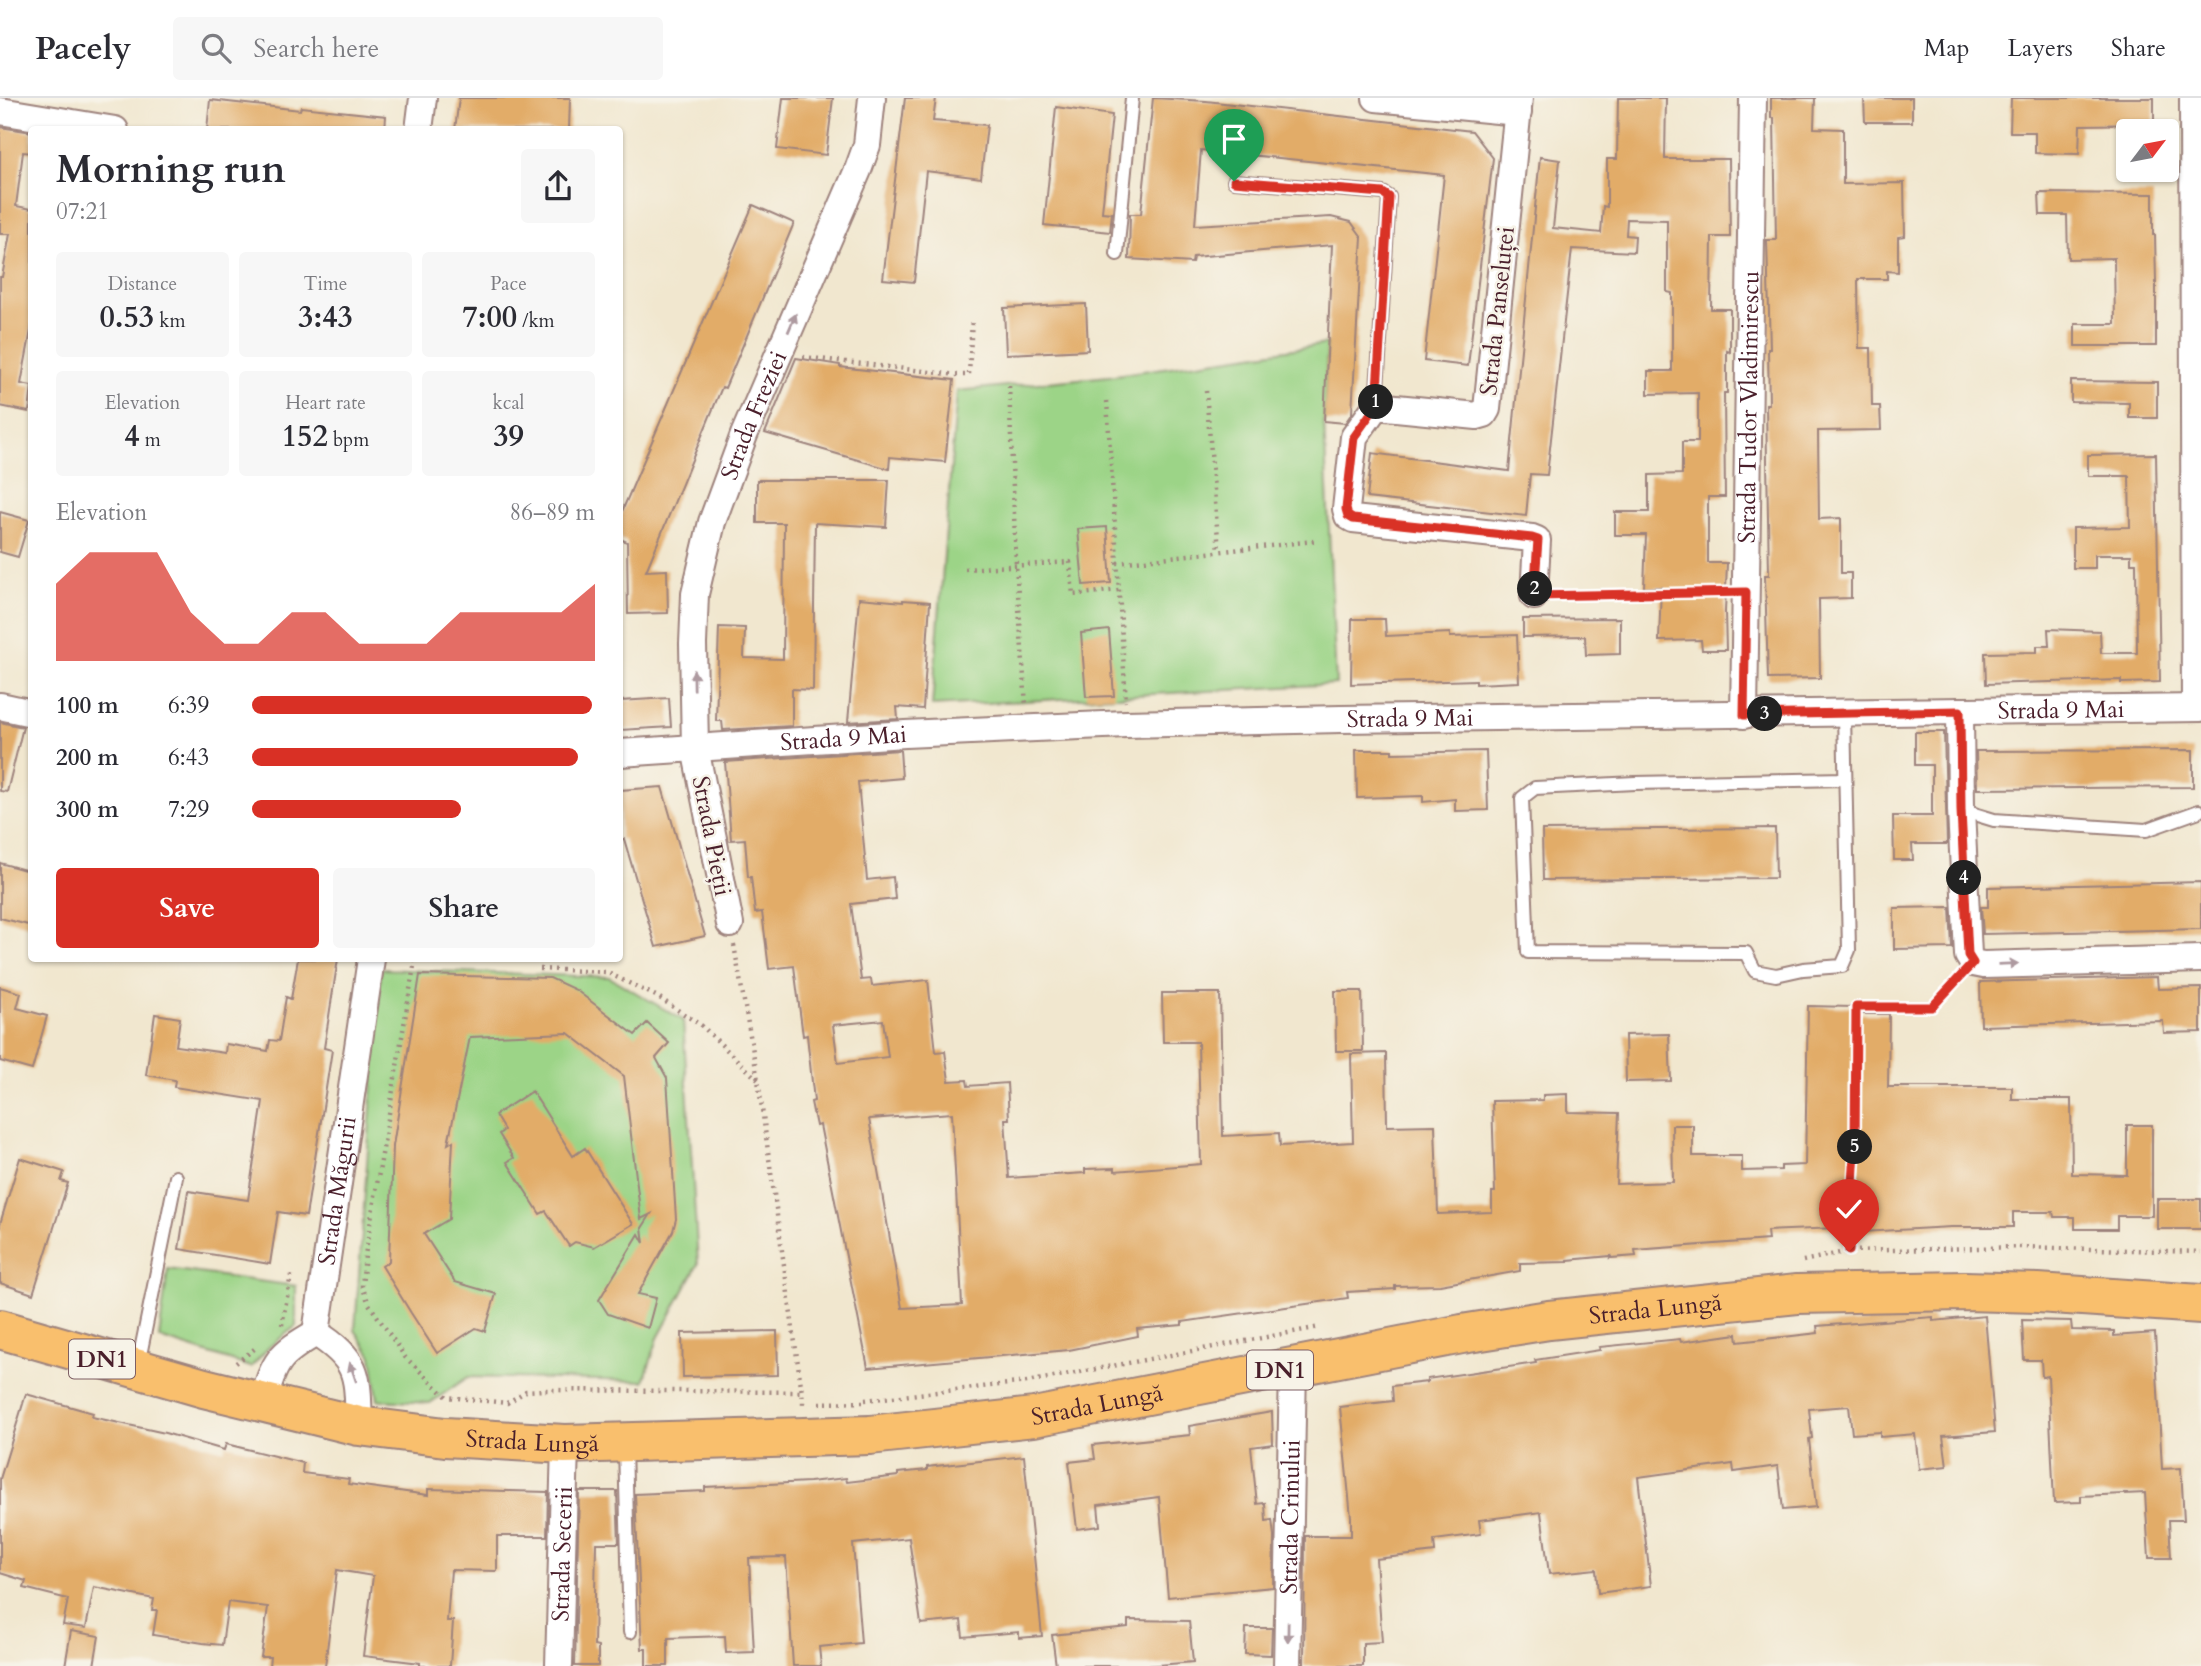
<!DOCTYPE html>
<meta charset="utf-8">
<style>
:root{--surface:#fff;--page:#f7f7f7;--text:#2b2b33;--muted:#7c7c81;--line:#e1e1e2;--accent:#d93025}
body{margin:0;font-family:Cardo,serif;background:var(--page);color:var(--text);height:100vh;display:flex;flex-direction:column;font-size:26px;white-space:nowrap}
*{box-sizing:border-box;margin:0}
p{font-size:23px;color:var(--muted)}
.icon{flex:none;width:38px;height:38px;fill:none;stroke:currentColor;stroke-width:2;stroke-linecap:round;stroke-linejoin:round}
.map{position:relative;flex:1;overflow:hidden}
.drawer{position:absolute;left:28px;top:28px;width:595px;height:836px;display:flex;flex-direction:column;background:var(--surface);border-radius:7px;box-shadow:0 2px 5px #0004}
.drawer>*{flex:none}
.needle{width:46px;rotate:58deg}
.fabs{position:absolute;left:2116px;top:21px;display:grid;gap:14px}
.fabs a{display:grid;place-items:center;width:63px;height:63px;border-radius:7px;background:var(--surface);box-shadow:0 2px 5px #0004;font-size:35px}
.pin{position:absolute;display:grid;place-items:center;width:60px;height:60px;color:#fff;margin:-72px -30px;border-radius:50% 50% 50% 0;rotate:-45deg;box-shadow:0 0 7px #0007}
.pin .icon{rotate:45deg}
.km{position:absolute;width:35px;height:35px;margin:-18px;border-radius:50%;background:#222;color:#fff;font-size:19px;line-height:35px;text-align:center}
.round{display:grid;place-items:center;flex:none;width:74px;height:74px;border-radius:7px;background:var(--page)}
.summary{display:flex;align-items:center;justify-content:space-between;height:119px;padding:0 28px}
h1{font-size:38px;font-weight:700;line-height:52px}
.figures{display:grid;grid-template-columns:repeat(3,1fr);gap:10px;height:119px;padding:7px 28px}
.figures div{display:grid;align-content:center;border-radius:7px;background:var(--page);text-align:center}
.figures b{font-size:30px;font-weight:700}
.figures small{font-size:19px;font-weight:400}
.figures p{font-size:19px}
.chart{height:196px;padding:14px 28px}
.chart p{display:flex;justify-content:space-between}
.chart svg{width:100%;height:126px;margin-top:7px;fill:var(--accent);opacity:.7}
.button{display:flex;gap:14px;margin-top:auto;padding:14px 28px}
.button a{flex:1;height:80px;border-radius:7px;background:var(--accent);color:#fff;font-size:28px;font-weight:700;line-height:80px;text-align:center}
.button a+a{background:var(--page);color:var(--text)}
ul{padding:0 28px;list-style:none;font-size:23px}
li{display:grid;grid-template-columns:112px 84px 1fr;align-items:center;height:52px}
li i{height:18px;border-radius:9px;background:var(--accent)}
header{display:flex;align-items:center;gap:42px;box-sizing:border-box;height:98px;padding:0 35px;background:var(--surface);border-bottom:2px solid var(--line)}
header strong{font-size:33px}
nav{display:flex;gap:38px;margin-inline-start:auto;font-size:24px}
.search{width:490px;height:63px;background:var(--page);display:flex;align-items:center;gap:18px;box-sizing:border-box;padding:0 24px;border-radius:7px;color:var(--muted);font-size:26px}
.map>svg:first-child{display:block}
.green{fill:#9cd487;stroke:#737a59;stroke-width:2}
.building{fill:#e2ac67;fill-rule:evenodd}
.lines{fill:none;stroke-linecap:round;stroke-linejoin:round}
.lane-casing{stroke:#9e837d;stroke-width:16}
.street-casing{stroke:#9e837d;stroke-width:30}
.highway-casing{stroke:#9e837d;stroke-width:42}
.path{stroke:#9e837d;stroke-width:4.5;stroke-dasharray:2 5;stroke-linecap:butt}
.lane{stroke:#fff;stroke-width:12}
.street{stroke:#fff;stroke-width:26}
.highway{stroke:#f9bf6d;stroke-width:38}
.oneway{fill:#ae9aa0}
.route-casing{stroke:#fff;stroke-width:14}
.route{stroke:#d93025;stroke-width:9}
.labels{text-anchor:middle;stroke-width:5;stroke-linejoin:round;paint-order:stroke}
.shield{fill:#f7f3e8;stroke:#7e5f64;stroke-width:2}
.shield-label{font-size:23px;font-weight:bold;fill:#4a1f2b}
.street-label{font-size:24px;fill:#4a1f2b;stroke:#f7f3e8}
</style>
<header>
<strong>Pacely</strong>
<div class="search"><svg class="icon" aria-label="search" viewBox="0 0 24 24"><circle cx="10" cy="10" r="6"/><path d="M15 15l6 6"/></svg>Search here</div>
<nav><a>Map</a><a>Layers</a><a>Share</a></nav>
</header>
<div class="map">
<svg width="2201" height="1568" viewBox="0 0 2201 1568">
<rect width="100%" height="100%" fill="#f7f3e8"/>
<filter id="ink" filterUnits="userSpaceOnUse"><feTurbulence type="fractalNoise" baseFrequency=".0143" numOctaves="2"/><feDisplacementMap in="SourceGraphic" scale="14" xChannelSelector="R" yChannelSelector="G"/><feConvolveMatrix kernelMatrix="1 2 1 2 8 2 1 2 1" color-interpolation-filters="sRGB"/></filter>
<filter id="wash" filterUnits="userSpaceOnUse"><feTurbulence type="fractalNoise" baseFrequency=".00686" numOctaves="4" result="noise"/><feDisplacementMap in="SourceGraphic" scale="28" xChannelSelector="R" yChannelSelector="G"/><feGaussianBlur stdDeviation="1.57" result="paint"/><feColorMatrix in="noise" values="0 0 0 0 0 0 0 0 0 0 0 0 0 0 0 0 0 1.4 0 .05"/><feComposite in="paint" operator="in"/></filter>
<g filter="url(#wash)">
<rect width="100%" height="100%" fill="#f1e7cf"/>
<path class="green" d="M1327,246l-3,77 12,263 -404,22 25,-315 152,-15z
M381,871l228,8 74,43 15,244 -40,74 -14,43 -176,-4 -38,26 -52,-3 -6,-44 -17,-26z
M168,1171l128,17v40l-27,21 -18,20 -92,-29z"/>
<g id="blocks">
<path class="building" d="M459,0h111l-1,32h-114z
M783,0h50l-7,57 -49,-6z
M905,0h31l-3,23 54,4 -6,53 -55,-7 -12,111 -31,-3z
M1153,0l53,3 266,30 21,27 -25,208 -44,-5 20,-186 -243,-25 -6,75 136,-8 20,5 11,15 -10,176 -7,10 -21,-2 8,-176 -139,12 -1,6 -63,-4 1,-45h11z
M1618,0h48l-1,61h64l1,78h-18l-1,72h19v43l-3,-1v42h-3l1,104h-17v66h19l-2,49 1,38h-24l-1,-10 -42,1 2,-54 -17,1 2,-53h-31v-23h34v-37l33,-1v-32h16v-49l-50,1v-23h24v-78l-5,-1v-72l-40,-1 -1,16 9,1 -1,16 -62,-3 -25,226 -17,-1 -4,42 -159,-18 5,-45 137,18 31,-314 20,3 -7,68 48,5 2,-27 4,1v-48h10z
M1771,0h44l-1,30 29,1v55l61,-1 1,53 -7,1v35l-11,-1v8h-29l1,69h12l1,58h8l1,24 -63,1 1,88 22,-1v55h10v25l-32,1 1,79 -52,1 -3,-104h4l-3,-171h3l-1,-55h2l-3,-109h9l-2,-122h-3z
M1864,0h48v24h-47z
M2011,0h143v26l-74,1 -1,29 -44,-1v-21h-25z
M210,2l90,10 1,-3 85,9 -1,14h-178z
M1056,9l56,8 -10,97 10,1 -2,19 -66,-7z
M0,29l32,5v21l-9,-1 -7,54 16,3v116l-11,59 11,2 -3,26 -29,-6v-129h2l8,-43h-10z
M2039,95l114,1v41h2l1,48v63h-81v-22h40l-1,-66 -46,1 -1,-44h-27z
M753,107l41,18 -69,165 -3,-1 -76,184 21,-1 1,43 -40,1 -1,-72 -7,-3v-23z
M1086,206l2,46 -82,4 -2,-46z
M796,260l44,7v2l114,13 -9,82 -55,-5 -1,12 -124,-36z
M2071,283l86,1v36h-28v-15l-58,-1z
M2156,356l4,228 -39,1v-3l-135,4 -1,-31 52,-1v-6h12l-1,-17 52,2 1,22h36l-1,-90h-5v-8h-36v13h-22v-40l57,-1 -1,-51h-41v-21z
M757,382h132l-3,47 -71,-4 -2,167 -21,-1v37l-69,4 -1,-9h-6l3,-94 26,1 -1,30 39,1 1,-136h-27z
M0,414l29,8 -11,37 -18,-5z
M1107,429l4,56 -28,2 -5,-56z
M859,500l44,4v-2l27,2 -7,107 -26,-2 1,12 -50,3z
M1620,520v36l-34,1 -1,-19 -62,1v-18z
M1352,521h33l1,17 64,-3v4l67,-2 2,47 -43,2v-4l-125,4z
M1109,532l5,66 -28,1 -5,-64z
M669,600l2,29 -51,3v-29z
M0,624l23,5 -16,65 -7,-1z
M1915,634h29l3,112h-35l1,16h-19l-1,-44h39v-51h-17z
M900,652l2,28 -44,4 9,98 26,-3 2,22 -44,5 10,76 10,-1 1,7 56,-6 8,72 9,-1 4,30 18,-1 1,6 39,-3 2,36h-4l4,59 76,-5v-4l30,-1v3l86,-7 -3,-122h-35l-1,-49h58l3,143 56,-3 1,13 73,-4 -2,-88 35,-1 1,73 48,-1 3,89 54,-2v-20h3l-3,-91 51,-1v-5l25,-1v18l51,1 -3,71 57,-2 -1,-57h21v31h49v15l39,-1v-4l24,-1 3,-159 45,1v7h36l-1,73h124v12h59l1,75 55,1v-50h25v91h-35v13h-42v-12h-21l-1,-5h-40v15h-62l-89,5v-5l-95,4 1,9 -133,10 1,6 -26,2 1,-2 -43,4v2l-48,1v8l-80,14 -45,1v3l-48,3 1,6 -166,24v3l-45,4 1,7 -69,14 -201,18 -48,-243 -4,1 -5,-24 3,-1 -7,-66 -4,1 -9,-70 -25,3 -7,-57 -7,1 -4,-36h-3l-3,-38 -14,1 -6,-78zM883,922l5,37 -50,6 -5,-38zM952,1015l10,192 -60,3 -33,-189z
M1356,652h36v3l94,-2 2,59 -33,1v-12l-32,3v-6l-66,2z
M2193,652v37l-216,2 -1,-38z
M662,689l43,149 -49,11 -32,-108h-4v-49z
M1775,730l1,50 -233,2 -1,-50z
M0,765l32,9v54l-32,-8z
M2201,784v47l-218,5 -2,-27h7v-20z
M1950,809l2,41 -58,1v-41z
M298,861h40l-14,89 8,2 -26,166 -28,-4 -8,52 -91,-15 9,-58 60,9 15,-99 -89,-14 1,-7 -29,-5 9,-61 25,4 -4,28 49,7 1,-9 42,7 2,-11 9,1 7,-44 5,2z
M420,877l130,3 26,12 59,45 12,-12 22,20 -13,15 11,20 9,141 -3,12 -35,63 18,4 -8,30 -40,-14 -9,-14 40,-66 5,9 -2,-15 9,-14 -10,5 -17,-143 -56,-43 -98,4 -22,107 5,-3 -4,78 -25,15 31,48 41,12 -11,37 -9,-3 -39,25 -26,-40 -29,-47 7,-5 4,-115z
M2157,879l1,12 43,-1v44l-37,1 -1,-12 -182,5 -1,-44z
M0,889l21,6 -4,15 30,8 -15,54 -32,-9z
M1335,893h27l1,60h-27z
M1669,936l2,47 -45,1 -1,-47z
M532,993l41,65 12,-8 48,76 -39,23 -19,-5 -6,4 -23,-35 -6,3 -33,-52 7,-4 -15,-24 5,-4 -9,-15z
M20,1060l44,14 -3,9 7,2 -35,111 -33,-11v-59z
M2157,1101h44v30h-44z
M1985,1218l10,116 -52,4 4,30 -28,3 -4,-35 -35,3v-5l-28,2 -3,-28 -40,3 3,29 -3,1 7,68 -33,3 -5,-44 -44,6 -1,-8 -95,13 13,109 -53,7 -2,-24 -47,5 -8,-62 -62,8 2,14 -47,6 1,12 -59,7 6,83 -19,1v23h-59l1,-130h46v-19l-11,-110 53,-6 -1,-15 35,-4v-3l109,-16 -1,-3 65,-10 -1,-3 81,-8 1,3 56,-8 1,8 80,-9 -1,-7 116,-9v4z
M2022,1222l49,1 1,9 42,1v5l41,-3 7,136 19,-1 3,52h-15l2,38h-22l-4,-65 -64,3v6l-27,1 -6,-127 -6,1 -1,-17h-17z
M777,1233l1,44 -95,2 -1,-44z
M26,1296l67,19 -1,4 73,16 59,17 2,-6 77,19 -1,10 47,6 -1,5 80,11v-6l120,3 -1,44h-50v35l-46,-1 -4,51h6l-3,45h-30v-3l-57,-7 10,-80 -36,-6 -12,96h-56l1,-9h-9l7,-50 -40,-5 -6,43 -19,-2 -50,-8 4,-25h-5l2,-11 -60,-12 -8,41 -23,-3 5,-26 -44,-11 2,-7 -26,-8v-94z
M1272,1314l1,32 -22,3 6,57 8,-1 1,18 6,-1 2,16 -1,51 -105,10 -9,-100 -61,8 2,21 -23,3 -8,-67 26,-3 -2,-14 97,-10 -1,-9z
M1024,1358l18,180 -23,2v-6l-56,5 -2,-17 -40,4 -12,-86 -56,6 8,99 -42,4 2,19h-28l-7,-109 -37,1 5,94 -28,1 -1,-17 -57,2v28h-22v-17h-4l-7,-155 70,-3v-4l104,-5 37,-4 1,4 51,-6v-3l29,-3v-3z
M579,1393h38l2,52h-23l-2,103 4,1v19h-23z
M1128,1522l61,1 4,41 -47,4h-90l-4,-31 76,-8z
M1246,1530h26l-1,27 -26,-1z
M71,1533l28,5 -5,30h-29z"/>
</g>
</g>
<g filter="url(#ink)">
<use href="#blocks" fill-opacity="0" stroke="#9e837d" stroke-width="2"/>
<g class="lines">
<g class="lane-casing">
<path id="lane" d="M1234,83l149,12 6,4 -13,209
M1117,156l15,-156
M1844,615l5,237 -7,16 -39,3 -27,6 -21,-4 -9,-18 -218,-1 -6,-154 13,-10 100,-5 210,-4
M1961,712l33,10 152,10 53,-19
M138,1267l38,-188
M625,1349l5,185"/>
</g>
<g class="street-casing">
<g id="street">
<path d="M1376,0l142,14"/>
<path d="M1519,0l-32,311 -3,5 -7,2 -101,-10 -22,31 -8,72 2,7 5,3 179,19 5,2 -3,56"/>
<path d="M2193,0l2,610"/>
<path d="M0,13l115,19"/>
<path d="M419,32l4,-32"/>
<path d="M0,608l32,7"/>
<path d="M1960,613l1,99 7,145 5,8 10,2 218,-6"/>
<path id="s1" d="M1744,617l9,-617"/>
<path id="s2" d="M620,655l285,-19 221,-10 215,-5 860,-11"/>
<path id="s3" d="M730,826l-35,-176 -2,-104 2,-50 17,-72 32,-87 114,-265 9,-25 5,-47"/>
<path id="s4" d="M316,1235l55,-374"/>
<path d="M316,1235c45,29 41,43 43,93"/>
<path d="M263,1304c11,-41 16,-48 53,-69"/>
<path id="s5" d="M559,1568l6,-222"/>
<path id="s6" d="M1287,1568l6,-298"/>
</g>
</g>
<g class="highway-casing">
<g id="highway">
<path id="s7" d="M0,1231l204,59 155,38 86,11 120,7 305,-9 164,-18 428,-83 87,-14 248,-26 168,-3 73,2 163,11"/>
</g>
</g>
<path class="path" d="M803,259l154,18h12l3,-56
M1009,288l7,179 10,141
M1206,293l13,160
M1107,303l19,301
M1117,465l197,-22
M965,471l105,-7 3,33 46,-5
M1556,497l166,-3
M734,847l24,135 45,320v4h4
M415,862l-50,295 -3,31 7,18 36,53 42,40 60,6 19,-12 18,-1 258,2
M540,871l66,3 52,25 44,29 56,54
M1849,1153l6,-101 1,-143h76l25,-26
M1803,1163l46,-10 171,-4 181,5
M282,1227l9,-50
M236,1265l21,-16
M865,1302l162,-18 293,-55
M819,1305l46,-1"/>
<use href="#lane" class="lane"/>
<use href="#street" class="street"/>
<use href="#highway" class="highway"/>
</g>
<defs><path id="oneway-solid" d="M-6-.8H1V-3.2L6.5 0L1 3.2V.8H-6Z" transform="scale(1.75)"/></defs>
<g class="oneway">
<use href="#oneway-solid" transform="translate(792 225) rotate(-67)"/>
<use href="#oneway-solid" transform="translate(694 582) rotate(-91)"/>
<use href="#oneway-solid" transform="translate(2008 866) rotate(-2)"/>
<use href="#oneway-solid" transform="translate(353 1274) rotate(-109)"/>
<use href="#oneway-solid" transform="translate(1288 1534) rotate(91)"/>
</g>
</g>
<g class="lines" filter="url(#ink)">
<g class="route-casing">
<path id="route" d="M1234,83l149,12 6,4 -13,209 -22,31 -8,72 2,7 5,3 179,19 6,2 -4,56 212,-4 -2,123 216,-4 1,99 7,145 5,8 -41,44h-76l-1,143 -6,101"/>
</g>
<use href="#route" class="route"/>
</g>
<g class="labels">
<g class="shield">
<rect x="69" y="1241.5" width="66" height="39" rx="5"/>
<rect x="1247" y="1252.5" width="66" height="39" rx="5"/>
</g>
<g class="shield-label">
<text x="102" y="1269">DN1</text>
<text x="1280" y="1280">DN1</text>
</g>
<g class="street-label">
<text transform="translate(1497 213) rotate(-84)" y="8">Strada Panseluței</text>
<text dy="8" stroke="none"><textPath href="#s1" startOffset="308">Strada Tudor Vladimirescu</textPath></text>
<text dy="8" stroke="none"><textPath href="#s3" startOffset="522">Strada Freziei</textPath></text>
<text dy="8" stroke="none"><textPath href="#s2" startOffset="1442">Strada 9 Mai</textPath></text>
<text dy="8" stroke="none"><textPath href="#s2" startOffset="791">Strada 9 Mai</textPath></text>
<text dy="8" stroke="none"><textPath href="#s2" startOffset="224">Strada 9 Mai</textPath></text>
<text transform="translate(712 738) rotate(79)" y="8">Strada Pieții</text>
<text dy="8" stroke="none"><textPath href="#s4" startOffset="144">Strada Măgurii</textPath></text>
<text dy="8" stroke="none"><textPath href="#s7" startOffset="1680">Strada Lungă</textPath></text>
<text dy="8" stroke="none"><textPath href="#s7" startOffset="1113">Strada Lungă</textPath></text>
<text dy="8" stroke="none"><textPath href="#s7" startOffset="546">Strada Lungă</textPath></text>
<text dy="8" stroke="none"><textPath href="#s6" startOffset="149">Strada Crinului</textPath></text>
<text dy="8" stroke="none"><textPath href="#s5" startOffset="112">Strada Secerii</textPath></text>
</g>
</g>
</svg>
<div class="fabs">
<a><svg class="needle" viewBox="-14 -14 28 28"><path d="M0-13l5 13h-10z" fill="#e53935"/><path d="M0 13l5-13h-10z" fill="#7c7c81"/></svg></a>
</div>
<div class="pin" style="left:1234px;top:83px;background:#1e9e55"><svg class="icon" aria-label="arrive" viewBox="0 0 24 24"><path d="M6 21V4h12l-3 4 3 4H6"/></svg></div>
<div class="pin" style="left:1849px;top:1153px;background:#d93025"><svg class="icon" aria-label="check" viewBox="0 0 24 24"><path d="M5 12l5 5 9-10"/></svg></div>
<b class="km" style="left:1376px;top:304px">1</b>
<b class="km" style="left:1535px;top:491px">2</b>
<b class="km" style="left:1765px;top:616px">3</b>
<b class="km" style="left:1964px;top:780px">4</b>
<b class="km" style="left:1855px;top:1049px">5</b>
<section class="drawer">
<div class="summary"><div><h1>Morning run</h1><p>07:21</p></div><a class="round"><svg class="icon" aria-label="share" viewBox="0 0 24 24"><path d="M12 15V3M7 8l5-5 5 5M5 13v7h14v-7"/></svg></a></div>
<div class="figures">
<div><p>Distance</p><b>0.53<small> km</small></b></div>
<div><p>Time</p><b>3:43</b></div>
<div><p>Pace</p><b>7:00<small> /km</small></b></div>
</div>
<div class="figures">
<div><p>Elevation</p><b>4<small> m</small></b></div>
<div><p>Heart rate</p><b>152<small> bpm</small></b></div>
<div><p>kcal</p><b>39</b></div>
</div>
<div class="chart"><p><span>Elevation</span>86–89 m</p>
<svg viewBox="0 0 160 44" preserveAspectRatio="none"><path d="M0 44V17L10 6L20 6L30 6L40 27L50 38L60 38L70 27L80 27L90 38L100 38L110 38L120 27L130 27L140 27L150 27L160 17V44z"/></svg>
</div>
<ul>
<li><b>100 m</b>6:39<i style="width:99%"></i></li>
<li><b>200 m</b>6:43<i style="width:95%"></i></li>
<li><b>300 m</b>7:29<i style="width:61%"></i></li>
</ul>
<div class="button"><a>Save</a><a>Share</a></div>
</section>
</div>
